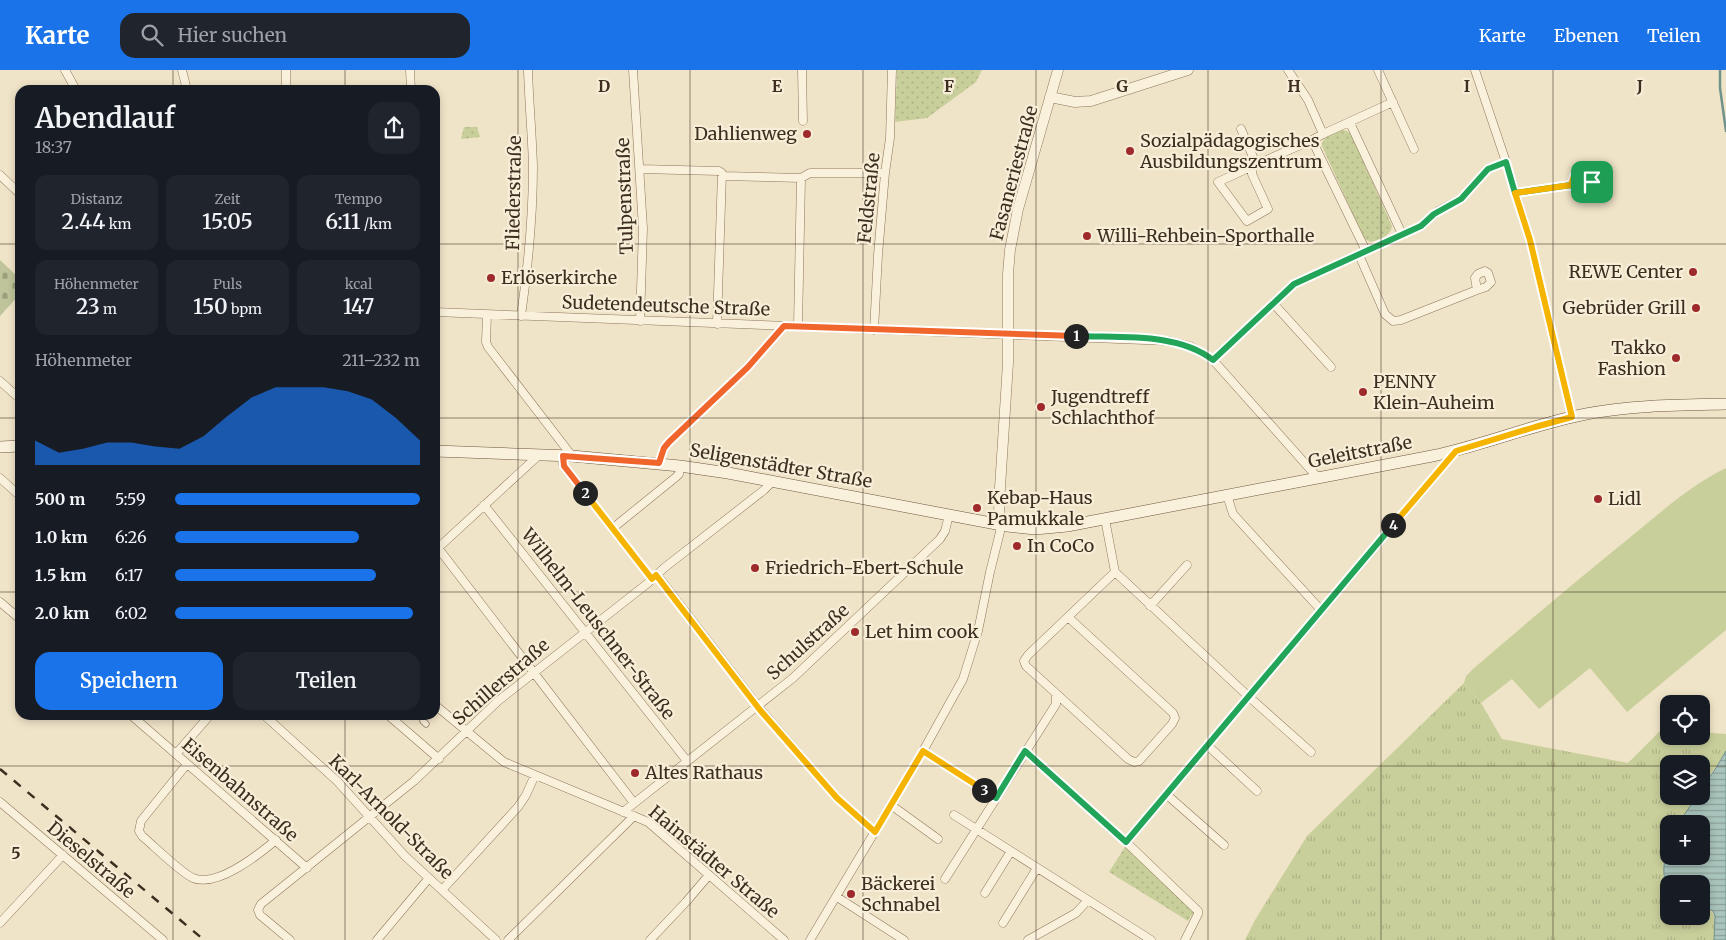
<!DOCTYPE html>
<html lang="de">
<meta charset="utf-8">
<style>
:root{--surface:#171b24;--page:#20242c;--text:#f1f3f6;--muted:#9ea1a6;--accent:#1a73e8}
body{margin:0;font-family:Merriweather,serif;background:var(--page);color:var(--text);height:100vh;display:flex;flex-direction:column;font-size:19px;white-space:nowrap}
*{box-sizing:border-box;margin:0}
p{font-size:16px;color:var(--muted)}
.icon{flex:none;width:28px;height:28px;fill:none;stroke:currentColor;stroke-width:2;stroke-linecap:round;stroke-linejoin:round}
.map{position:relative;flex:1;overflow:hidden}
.sheet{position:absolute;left:15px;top:15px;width:425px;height:635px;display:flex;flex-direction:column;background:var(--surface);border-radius:15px;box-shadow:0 2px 8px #0003}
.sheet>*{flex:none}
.tools{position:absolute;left:1660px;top:625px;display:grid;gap:10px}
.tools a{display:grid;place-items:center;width:50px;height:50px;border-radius:10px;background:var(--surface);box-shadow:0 2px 8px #0003;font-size:25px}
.pin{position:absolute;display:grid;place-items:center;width:42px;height:42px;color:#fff;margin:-21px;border-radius:10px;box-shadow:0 2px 8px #0006}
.km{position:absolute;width:25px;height:25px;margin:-12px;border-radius:50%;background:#222;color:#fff;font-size:14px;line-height:25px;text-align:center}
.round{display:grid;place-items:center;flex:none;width:52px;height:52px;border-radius:15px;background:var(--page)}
.head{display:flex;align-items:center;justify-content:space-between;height:85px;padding:0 20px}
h1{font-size:28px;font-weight:600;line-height:38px}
.figures{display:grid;grid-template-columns:repeat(3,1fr);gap:8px;height:85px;padding:5px 20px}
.figures div{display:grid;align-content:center;border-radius:12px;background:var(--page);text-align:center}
.figures b{font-size:21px;font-weight:600}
.figures small{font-size:14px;font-weight:400}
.figures p{font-size:14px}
.chart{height:140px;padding:10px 20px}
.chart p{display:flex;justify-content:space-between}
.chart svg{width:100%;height:90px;margin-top:5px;fill:var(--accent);opacity:.7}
.action{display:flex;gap:10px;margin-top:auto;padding:10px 20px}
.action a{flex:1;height:58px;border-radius:15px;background:var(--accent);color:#fff;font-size:20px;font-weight:600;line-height:58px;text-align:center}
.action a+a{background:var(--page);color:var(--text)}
ul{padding:0 20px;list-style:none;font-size:16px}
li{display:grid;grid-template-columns:80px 60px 1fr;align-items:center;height:38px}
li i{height:12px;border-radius:6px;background:var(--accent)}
header{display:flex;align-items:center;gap:30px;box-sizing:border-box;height:70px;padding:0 25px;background:var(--accent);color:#fff}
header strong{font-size:24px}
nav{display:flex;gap:28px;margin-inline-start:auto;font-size:18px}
.search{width:350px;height:45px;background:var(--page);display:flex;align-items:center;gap:12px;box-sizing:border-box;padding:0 18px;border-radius:15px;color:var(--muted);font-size:19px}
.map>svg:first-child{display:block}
.grass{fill:url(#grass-tufts)}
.cemetery{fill:url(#cemetery-stones)}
.park{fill:url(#park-dots)}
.garden{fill:#c9cf9b}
.water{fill:url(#water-rules);stroke:#6f938a}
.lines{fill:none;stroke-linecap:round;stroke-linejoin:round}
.stream{stroke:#6f938a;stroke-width:2.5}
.pedestrian-casing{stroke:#8d765c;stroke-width:7}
.minor-casing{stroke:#8d765c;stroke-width:9}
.tertiary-casing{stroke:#8d765c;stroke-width:11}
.secondary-casing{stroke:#6f573f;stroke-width:12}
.pedestrian{stroke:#faf1dc;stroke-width:5.5}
.minor{stroke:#faf1dc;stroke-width:8}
.tertiary{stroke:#faf1dc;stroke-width:10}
.secondary{stroke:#faf1dc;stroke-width:11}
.rail{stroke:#3d2e20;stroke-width:2.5;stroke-dasharray:9 9;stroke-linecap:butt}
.split-1-casing{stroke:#fff;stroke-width:10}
.split-2-casing{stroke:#fff;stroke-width:10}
.split-3-casing{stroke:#fff;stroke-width:10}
.split-4-casing{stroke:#fff;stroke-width:10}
.split-5-casing{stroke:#fff;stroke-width:10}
.split-1{stroke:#22a559;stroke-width:6}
.split-2{stroke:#f0652b;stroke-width:6}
.split-3{stroke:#f5b400;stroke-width:6}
.split-4{stroke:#22a559;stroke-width:6}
.split-5{stroke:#f5b400;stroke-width:6}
.grid{fill:none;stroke:#3d2e20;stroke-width:1;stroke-opacity:0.55}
.poi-dot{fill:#9e2a2b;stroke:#f7eed8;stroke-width:2}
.labels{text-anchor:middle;stroke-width:4.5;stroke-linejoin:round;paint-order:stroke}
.poi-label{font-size:18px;fill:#3d2e20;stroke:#f7eed8;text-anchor:start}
.street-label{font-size:18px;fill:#3d2e20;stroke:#f7eed8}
.grid-label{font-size:16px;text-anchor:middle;font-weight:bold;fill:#3d2e20;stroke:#f7eed8;stroke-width:4.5;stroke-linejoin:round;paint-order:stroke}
</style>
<header>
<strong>Karte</strong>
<div class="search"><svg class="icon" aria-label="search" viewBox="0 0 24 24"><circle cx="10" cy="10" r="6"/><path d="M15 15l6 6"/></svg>Hier suchen</div>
<nav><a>Karte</a><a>Ebenen</a><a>Teilen</a></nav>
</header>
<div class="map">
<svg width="1726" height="870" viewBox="0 0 1726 870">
<defs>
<pattern id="grass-tufts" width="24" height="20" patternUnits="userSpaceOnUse" patternTransform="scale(1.25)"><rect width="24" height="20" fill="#c9cf9b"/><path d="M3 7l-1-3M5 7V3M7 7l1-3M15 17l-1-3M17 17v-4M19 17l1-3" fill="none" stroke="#aeb285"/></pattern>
<pattern id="cemetery-stones" width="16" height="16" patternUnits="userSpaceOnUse" patternTransform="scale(1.25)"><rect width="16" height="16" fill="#bfc49a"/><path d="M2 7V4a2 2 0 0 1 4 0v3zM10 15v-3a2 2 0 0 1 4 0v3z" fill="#9ca07d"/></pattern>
<pattern id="park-dots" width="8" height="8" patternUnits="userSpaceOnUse" patternTransform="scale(1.25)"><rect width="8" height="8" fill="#c9cf9b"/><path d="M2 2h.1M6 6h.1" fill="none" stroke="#aeb285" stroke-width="1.8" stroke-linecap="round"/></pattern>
<pattern id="water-rules" width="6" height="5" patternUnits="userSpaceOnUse" patternTransform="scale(1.25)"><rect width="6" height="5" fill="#a9c4bc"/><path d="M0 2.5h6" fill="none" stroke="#8ba098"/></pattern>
</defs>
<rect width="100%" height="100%" fill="#f0e4c8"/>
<path class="grass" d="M1464,613l17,20 21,36 126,24 34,-34h7v7h32v-4l25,2v17l-25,38v-25h-32v32h28l-19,28h-9v26l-3,3 1,2c-8,15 0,23 2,36 1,8 0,17 0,25h32v-10c19,5 14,18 13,34h-469l10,-20 52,-84z"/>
<path class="cemetery" d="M0,190l20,19v15l-20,22z"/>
<path class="park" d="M897,0h85l-6,12 -49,36 -32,4z
M464,57h13l3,10 -19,2z
M1342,60l5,1 4,3 41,92c-1,10 -12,13 -21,16l-7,-3 -42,-93c0,-10 12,-12 20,-16z
M1125,777l70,63 -7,11 -79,-49z"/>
<path class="garden" d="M1726,398v162l-99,82 -37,-44 -51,41 -27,-30 -31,24 -17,-20 2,-7 7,-7c51,-44 102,-87 155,-130 31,-25 61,-53 98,-71z"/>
<path class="water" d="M1726,681v189h-12l1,-24 -2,-5 -12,-5v-22h-32v5c-6,-10 -7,-23 -2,-34l-1,-2 3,-3v6h32v-32h-23l19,-28h4l2,-10 11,-15z"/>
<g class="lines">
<path class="stream" d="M1720,0v18l6,43"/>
<g class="pedestrian-casing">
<path id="pedestrian" d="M423,651l3,3"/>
</g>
<g class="minor-casing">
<path id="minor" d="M65,0l11,20
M182,0l5,20
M410,0l1,20
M633,0l10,158 -3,93
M802,0l1,51
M1288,0l20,30 15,34 -11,6 54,111
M1378,0l36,79
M1475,0l31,92 24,78 42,177
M286,20v-20
M1350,53l52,111
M1241,59l15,35
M1323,64l70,-32
M1255,95l-37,17 29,39 21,-12 -16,-35v-6l3,-3 57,-25
M640,99l79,2 3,2 -5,151
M0,105l20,19
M723,106l78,2
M801,108l9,-5h75
M1515,123l56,-8c4,7 11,10 18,4l3,-7 -3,-7 -9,-3 -6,4 -3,9
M1359,185l26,59 8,7 8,-1 76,-30 9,-3 5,-5 -3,-9 -3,-2 -7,3 -3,4 2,12
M1273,233l58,64
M435,242l735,29 20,5 23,14 105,118
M487,245l-1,27 2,5 84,109
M521,246c7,-49 12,-99 12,-150 -1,-32 -4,-64 -5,-96
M798,256l3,-148
M874,260l4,-75 7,-82 5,-35 2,-68
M1213,290l81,-76 127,-58 17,-15 23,-12 27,-30 18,-7
M0,311l20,18
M563,386v8l4,6 85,109
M659,393l5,-15 5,-6 79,-75 36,-41
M0,408l20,18
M1227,425l6,19 88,96
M484,435l203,256
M1105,449l10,53 133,124 63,56
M613,458l63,-51 3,-3 1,-8
M435,474l199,259
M438,478l101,-93
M657,505l103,134 77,89 38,34
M0,532l20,17
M1150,536l37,-41
M1068,547l105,96 2,5 -3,6 -33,37 -5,1 -6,-3 -102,-93 -2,-5 4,-6 87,-83
M435,635l69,57 144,60 136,118
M131,645l176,153
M264,645l73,66 68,75 91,84
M388,645l51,44
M1207,675l50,46
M923,681l73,47
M1025,681l101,91 72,69v3l-13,26
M176,684l34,-39
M187,694l-46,57 -2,10 3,5c12,10 39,37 51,42 24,10 65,-23 83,-38
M1166,724l58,51
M0,732l163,138
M891,735l47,34
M623,742l170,-134 147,-139 5,-8 4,-16
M954,745l197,125
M1126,772l330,-391
M945,809l111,-175v-10
M442,820l76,-83 8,-12 9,-20
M985,823l26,-42
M837,827l67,43
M0,853l63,-68
M1003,853l34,-55
M290,870l-30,-25 -2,-5 3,-6 153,-123 84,-80 150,-118 16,-15 100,-78 8,-8
M377,870l52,-62
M508,870l126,-124
M650,870l36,-38 23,-27
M810,870l113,-189 40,-72 15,-48 12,-59 10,-40v-7
M1028,870l48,-27 12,-13"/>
</g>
<g class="tertiary-casing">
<path id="tertiary" d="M1050,27l25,5 16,-1 97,-31
M1000,455l-1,-22 9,-140v-89l2,-24 8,-41 40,-139"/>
</g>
<g class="secondary-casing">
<path id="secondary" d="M0,377l20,-1
M435,381l137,5 108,10 48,7 279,53 28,3 32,-3 365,-70c52,-11 102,-32 154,-42 46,-9 94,-9 140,-10"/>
</g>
<use href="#pedestrian" class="pedestrian"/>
<use href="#minor" class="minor"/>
<use href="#tertiary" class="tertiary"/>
<use href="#secondary" class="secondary"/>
<path class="rail" d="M0,699l204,171"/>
</g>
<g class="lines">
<g class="split-1-casing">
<path id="split-1" d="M1076,266c44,2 101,-4 137,24l81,-76 127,-58 13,-12 27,-15 27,-30 18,-7 9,31 56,-8 7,7 4,1 7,-4 3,-7"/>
</g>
<g class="split-2-casing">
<path id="split-2" d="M585,423l-21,-27 -1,-10 96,7 5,-15 5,-6 79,-75 36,-41 292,10"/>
</g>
<g class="split-3-casing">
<path id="split-3" d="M585,423l67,86 4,-4 104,135 77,88 38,34 48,-81 61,39"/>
</g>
<g class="split-4-casing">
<path id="split-4" d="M984,720l12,8 29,-47 101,91 267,-317"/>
</g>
<g class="split-5-casing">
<path id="split-5" d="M1393,455l63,-74 79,-24 37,-10 -42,-177 -15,-47 56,-8 3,-9 6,-4 8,3 4,7"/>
</g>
<use href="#split-1" class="split-1"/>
<use href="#split-2" class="split-2"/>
<use href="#split-3" class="split-3"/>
<use href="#split-4" class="split-4"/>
<use href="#split-5" class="split-5"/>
</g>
<path class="grid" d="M173,0v20M345,0v20M518,0v870M690,0v870M863,0v870M1036,0v870M1208,0v870M1381,0v870M1553,0v870M0,174h20M435,174h1291M0,348h20M435,348h1291M0,522h20M435,522h1291M173,645v225M345,645v225M0,696h1669M1701,696h25"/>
<g class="poi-dot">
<circle cx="807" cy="64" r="5"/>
<circle cx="1130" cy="81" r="5"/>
<circle cx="1087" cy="166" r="5"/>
<circle cx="1693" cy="202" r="5"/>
<circle cx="491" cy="208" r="5"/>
<circle cx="1696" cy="238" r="5"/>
<circle cx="1676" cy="288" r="5"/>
<circle cx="1363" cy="322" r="5"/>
<circle cx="1041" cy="337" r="5"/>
<circle cx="1598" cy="429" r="5"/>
<circle cx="977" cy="438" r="5"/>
<circle cx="1017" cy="476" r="5"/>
<circle cx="755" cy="498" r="5"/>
<circle cx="855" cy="562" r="5"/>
<circle cx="635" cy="703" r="5"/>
<circle cx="851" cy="824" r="5"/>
</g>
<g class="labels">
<g class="poi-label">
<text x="797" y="70" text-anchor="end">Dahlienweg</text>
<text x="1140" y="77">Sozialpädagogisches<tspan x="1140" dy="21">Ausbildungszentrum</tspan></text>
<text x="1097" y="172">Willi-Rehbein-Sporthalle</text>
<text x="1683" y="208" text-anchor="end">REWE Center</text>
<text x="501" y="214">Erlöserkirche</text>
<text x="1686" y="244" text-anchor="end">Gebrüder Grill</text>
<text x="1666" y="284" text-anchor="end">Takko<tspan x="1666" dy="21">Fashion</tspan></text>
<text x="1373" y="318">PENNY<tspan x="1373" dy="21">Klein-Auheim</tspan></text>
<text x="1051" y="333">Jugendtreff<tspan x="1051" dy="21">Schlachthof</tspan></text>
<text x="987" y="434">Kebap-Haus<tspan x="987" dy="21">Pamukkale</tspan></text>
<text x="1608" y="435">Lidl</text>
<text x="1027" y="482">In CoCo</text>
<text x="765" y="504">Friedrich-Ebert-Schule</text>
<text x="865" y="568">Let him cook</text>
<text x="645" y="709">Altes Rathaus</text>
<text x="861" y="820">Bäckerei<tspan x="861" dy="21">Schnabel</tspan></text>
</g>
<g class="street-label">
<text transform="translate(1014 103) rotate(-75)" y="6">Fasaneriestraße</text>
<text transform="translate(514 123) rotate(-89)" y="6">Fliederstraße</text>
<text transform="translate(625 126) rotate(-92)" y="6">Tulpenstraße</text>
<text transform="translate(869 128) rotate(-84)" y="6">Feldstraße</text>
<text transform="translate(666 236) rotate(2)" y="6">Sudetendeutsche Straße</text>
<text transform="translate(1360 382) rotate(-11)" y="6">Geleitstraße</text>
<text transform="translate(781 396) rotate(10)" y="6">Seligenstädter Straße</text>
<text transform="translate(598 554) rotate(52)" y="6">Wilhelm-Leuschner-Straße</text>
<text transform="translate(808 572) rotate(-42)" y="6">Schulstraße</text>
<text transform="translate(501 612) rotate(-41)" y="6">Schillerstraße</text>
<text transform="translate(240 720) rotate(41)" y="6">Eisenbahnstraße</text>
<text transform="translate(391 747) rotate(45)" y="6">Karl-Arnold-Straße</text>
<text transform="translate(91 790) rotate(40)" y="6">Dieselstraße</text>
<text transform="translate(714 792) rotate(40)" y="6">Hainstädter Straße</text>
</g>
</g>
<g class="grid-label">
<text x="604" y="22">D</text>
<text x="777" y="22">E</text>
<text x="949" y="22">F</text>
<text x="1122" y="22">G</text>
<text x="1294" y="22">H</text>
<text x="1467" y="22">I</text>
<text x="1640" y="22">J</text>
<text x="16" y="789">5</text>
</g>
</svg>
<div class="tools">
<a><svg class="icon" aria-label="locate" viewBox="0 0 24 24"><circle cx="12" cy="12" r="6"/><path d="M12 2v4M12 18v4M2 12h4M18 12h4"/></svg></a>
<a><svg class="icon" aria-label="layers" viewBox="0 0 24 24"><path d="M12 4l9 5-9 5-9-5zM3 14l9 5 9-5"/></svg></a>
<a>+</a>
<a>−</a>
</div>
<div class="pin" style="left:1592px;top:112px;background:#1e9e55"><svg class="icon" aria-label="arrive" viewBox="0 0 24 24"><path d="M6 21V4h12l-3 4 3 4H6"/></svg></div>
<b class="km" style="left:1076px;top:266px">1</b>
<b class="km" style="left:585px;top:423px">2</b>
<b class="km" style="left:984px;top:720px">3</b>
<b class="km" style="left:1393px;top:455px">4</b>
<section class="sheet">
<div class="head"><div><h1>Abendlauf</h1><p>18:37</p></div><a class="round"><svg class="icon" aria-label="share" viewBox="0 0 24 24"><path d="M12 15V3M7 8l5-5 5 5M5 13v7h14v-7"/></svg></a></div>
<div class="figures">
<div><p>Distanz</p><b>2.44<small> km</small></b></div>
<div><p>Zeit</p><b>15:05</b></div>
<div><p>Tempo</p><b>6:11<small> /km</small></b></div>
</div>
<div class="figures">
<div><p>Höhenmeter</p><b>23<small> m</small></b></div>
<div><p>Puls</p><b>150<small> bpm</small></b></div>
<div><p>kcal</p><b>147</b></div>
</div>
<div class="chart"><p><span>Höhenmeter</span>211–232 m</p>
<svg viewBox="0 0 160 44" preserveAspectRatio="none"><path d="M0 44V32L10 38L20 36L30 33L40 33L50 35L60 36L70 30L80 20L90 11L100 6L110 6L120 6L130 8L140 12L150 21L160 32V44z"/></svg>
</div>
<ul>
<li><b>500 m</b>5:59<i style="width:100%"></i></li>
<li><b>1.0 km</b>6:26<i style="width:75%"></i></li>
<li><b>1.5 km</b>6:17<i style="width:82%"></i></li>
<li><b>2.0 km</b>6:02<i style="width:97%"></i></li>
</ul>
<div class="action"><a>Speichern</a><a>Teilen</a></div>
</section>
</div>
